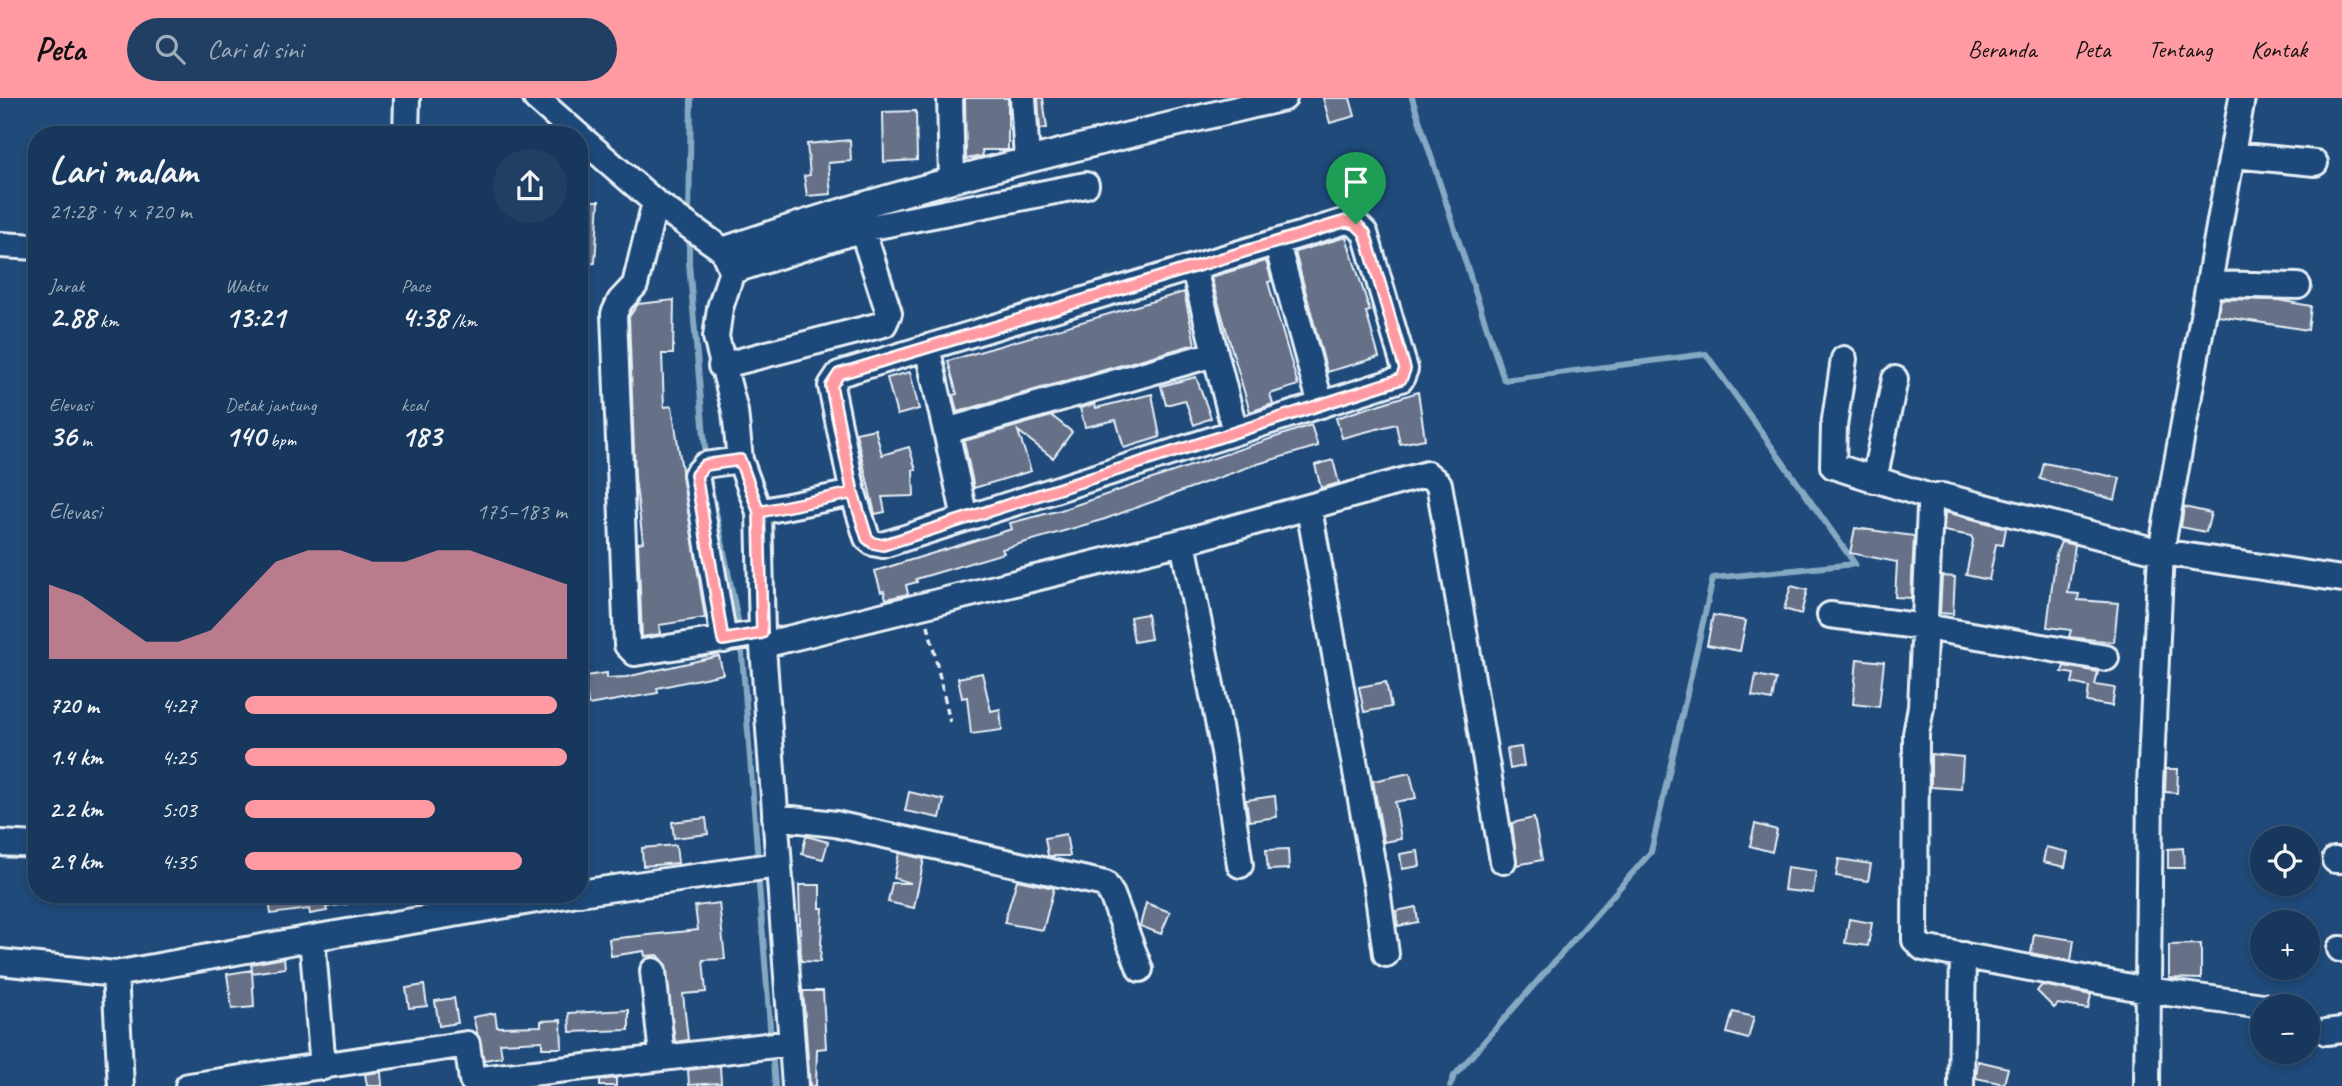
<!DOCTYPE html>
<html lang="id">
<meta charset="utf-8">
<style>
:root{--surface:#17385c;--page:#203f62;--text:#f1f3f6;--muted:#9eacbb;--line:#365272;--accent:#ff9aa2}
body{margin:0;font-family:Caveat,sans-serif;background:var(--page);color:var(--text);height:100vh;display:flex;flex-direction:column;font-size:26px;white-space:nowrap}
*{box-sizing:border-box;margin:0}
p{font-size:23px;color:var(--muted)}
.icon{flex:none;width:38px;height:38px;fill:none;stroke:currentColor;stroke-width:2;stroke-linecap:round;stroke-linejoin:round}
.map{position:relative;flex:1;overflow:hidden}
.side{position:absolute;left:28px;top:28px;width:560px;height:777px;display:flex;flex-direction:column;background:var(--surface);border-radius:28px;box-shadow:0 4px 10px #0003,0 0 0 2px var(--line)}
.side>*{flex:none}
.fabs{position:absolute;left:2250px;top:728px;display:grid;gap:14px}
.fabs a{display:grid;place-items:center;width:70px;height:70px;border-radius:50%;background:var(--surface);box-shadow:0 4px 10px #0003,0 0 0 2px var(--line);font-size:35px}
.pin{position:absolute;display:grid;place-items:center;width:60px;height:60px;color:#fff;margin:-72px -30px;border-radius:50% 50% 50% 0;rotate:-45deg;box-shadow:0 0 7px #0007}
.pin .icon{rotate:45deg}
.round{display:grid;place-items:center;flex:none;width:74px;height:74px;border-radius:37px;background:var(--page)}
.overview{display:flex;align-items:center;justify-content:space-between;height:119px;padding:0 21px}
h1{font-size:38px;font-weight:700;line-height:52px}
.figures{display:grid;grid-template-columns:repeat(3,1fr);gap:10px;height:119px;padding:7px 21px}
.figures div{display:grid;align-content:center}
.figures b{font-size:30px;font-weight:700}
.figures small{font-size:19px;font-weight:400}
.figures p{font-size:19px}
.chart{height:196px;padding:14px 21px}
.chart p{display:flex;justify-content:space-between}
.chart svg{width:100%;height:126px;margin-top:7px;fill:var(--accent);opacity:.7}
ul{padding:0 21px;list-style:none;font-size:23px}
li{display:grid;grid-template-columns:112px 84px 1fr;align-items:center;height:52px}
li i{height:18px;border-radius:9px;background:var(--accent)}
header{display:flex;align-items:center;gap:42px;box-sizing:border-box;height:98px;padding:0 35px;background:var(--accent);color:#111}
header strong{font-size:33px}
nav{display:flex;gap:38px;margin-inline-start:auto;font-size:24px}
.search{width:490px;height:63px;background:var(--page);display:flex;align-items:center;gap:18px;box-sizing:border-box;padding:0 24px;border-radius:38px;color:var(--muted);font-size:26px}
.map>svg:first-child{display:block}
.lines{fill:none;stroke-linecap:round;stroke-linejoin:round}
.stream{stroke:#85a9c3;stroke-width:6}
.building{fill:#667087;stroke:#e8f1f8;stroke-width:2}
.minor-casing{stroke:#e8f1f8;stroke-width:30}
.path{stroke:#e8f1f8;stroke-width:3.5;stroke-dasharray:7 5;stroke-linecap:butt}
.minor{stroke:#1f4a7a;stroke-width:24}
.route-casing{stroke:#fff;stroke-width:14}
.route{stroke:#ff9aa2;stroke-width:9}
</style>
<header>
<strong>Peta</strong>
<div class="search"><svg class="icon" aria-label="search" viewBox="0 0 24 24"><circle cx="10" cy="10" r="6"/><path d="M15 15l6 6"/></svg>Cari di sini</div>
<nav><a>Beranda</a><a>Peta</a><a>Tentang</a><a>Kontak</a></nav>
</header>
<div class="map">
<svg width="2342" height="988" viewBox="0 0 2342 988">
<rect width="100%" height="100%" fill="#1f4a7a"/>
<filter id="ink" filterUnits="userSpaceOnUse"><feTurbulence type="fractalNoise" baseFrequency=".0143" numOctaves="2"/><feDisplacementMap in="SourceGraphic" scale="14" xChannelSelector="R" yChannelSelector="G"/><feConvolveMatrix kernelMatrix="1 2 1 2 8 2 1 2 1" color-interpolation-filters="sRGB"/></filter>
<g filter="url(#ink)">
<g class="lines">
<path class="stream" d="M1412,0l92,282 202,-26 149,210 -142,14 -62,274 -197,224 -4,10
M689,120l2,-120
M689,134v31l17,196
M708,375l32,157
M741,543l17,220
M758,774l13,167
M772,952l3,36"/>
</g>
<path class="building" d="M965,0h43v52h-26l1,6 -17,3z
M1038,0h5l4,30 -7,1z
M1323,0h27l5,18 -25,7z
M916,13l1,49 -33,2 -1,-50z
M850,42l1,21 -23,2 3,31 -24,2 -3,-20 6,-1 -3,-31z
M1349,64l4,17 -15,3 -4,-16z
M580,103h19l-4,62 -16,1z
M1346,139l24,74 -4,1 13,45 -52,15 -32,-120z
M1266,163l6,20 -4,1 30,103 -28,9 3,10 -23,8 -39,-135z
M1184,194l11,52 -238,68 -4,-17 4,-1 -9,-33z
M2221,201l57,1 33,6 -3,24 -90,-14z
M674,202l-1,54h-11l2,53 8,-1 33,212 -46,7 1,9 -18,3 -4,-94 5,-1 -8,-64 -6,-161 9,-13z
M910,274l9,37 -22,6 -10,-37z
M1196,279l15,41 -17,7 -9,-25 -19,5 -5,-19z
M1418,294l7,47 -25,5 -4,-20 -54,14 -6,-20z
M1152,296l8,43 -36,11 -8,-28 -31,7 -5,-19 15,-4 1,4z
M1052,318l20,16 -19,26 -35,-27 13,40 -57,17 -10,-47z
M1311,327l7,21 -67,20 -146,53 -103,30 2,4 -88,26 1,3 -11,3 2,9 -22,5 -2,-8 -3,1 -6,-21 137,-42 -2,-6 51,-13z
M875,331l7,26 27,-8 7,23h-3l1,26 -32,1 3,15 -10,2 -19,-81z
M1333,362l6,23 -18,5 -6,-23z
M2044,365l76,15 -5,22 -75,-21z
M2184,409l27,6 -5,19 -25,-5z
M1945,414l61,16 -3,17 -7,-1 -7,36 -23,-5 7,-35 -2,-4 -27,-5z
M1855,430l59,8 -3,62 -16,-1 2,-35 -47,-9z
M2061,444l14,3 -7,48 11,1 -1,6 40,3 -4,39 -45,-5 2,-7 -24,-3 9,-73z
M1942,478l13,1 -2,37 -13,-1z
M1791,488l16,4 -6,24 -17,-5z
M1147,516l4,25 -17,3 -4,-25z
M1713,517l33,6 -6,30 -33,-6z
M719,558l4,18 -66,14 1,5 -70,12 -3,-29 22,-3v5l19,-1z
M1857,561l27,3 -5,45 -26,-3z
M2064,568l34,6 -3,13 20,3 -3,18 -25,-4 2,-15 -17,-4 2,-9 -12,-2z
M982,575l9,38 9,-2 2,21 -31,4 -4,-37 -5,1 -4,-20z
M1756,577l20,4 -4,21 -20,-4z
M1386,584l5,25 -27,5 -5,-25z
M1521,649l3,19 -14,3 -3,-20z
M1931,656l32,3 -2,32 -30,-2z
M2166,671h12l-1,24 -12,-1z
M1410,675l6,25 -21,4 6,37 -17,3 -11,-61z
M909,694l35,8 -4,18 -35,-7z
M1275,698l2,21 -28,4 -3,-21z
M706,720l2,16 -34,4 -2,-16z
M1534,720l8,42 -25,5 -5,-42z
M1755,726l22,6 -5,22 -22,-6z
M1066,736l4,22h-22l-3,-18z
M806,738l22,6 -5,17 -21,-5z
M676,747l2,18 -35,3 -1,-18z
M2046,749l22,5 -3,15 -22,-5z
M2183,750l1,20h-16v-19z
M1288,751l1,20 -21,1 -2,-20z
M1418,753l2,15 -18,3 -2,-15z
M899,755l25,6 -10,49 -26,-6 4,-19h19l-17,-5z
M1839,761l32,5 -3,17 -32,-5z
M1787,769l29,4 -3,22 -29,-3z
M1017,782l37,8 -11,42 -39,-7z
M799,787h21v23h3l-3,54 -19,-1z
M268,796h80v10l-22,3 1,4 -17,3 -1,-5 -38,5z
M719,805l6,56 -22,1 3,32 -23,2 5,46 -13,2 -10,-79 -7,-8 -13,1 -1,-5 -33,5 -2,-17 89,-9 -3,-24z
M1146,805l24,9 -9,22 -21,-8z
M1416,809l2,15 -20,4 -2,-15z
M1849,821l23,4 -4,23 -23,-3z
M2034,836l40,6 -3,21 -40,-8z
M2201,846v35l-32,-1v-33z
M284,860l1,10 -33,5v-3l2,37 -22,2 -5,-35 25,-4 -1,-6z
M424,887l3,21 -18,2 -3,-20z
M2042,887l49,10 -3,14 -30,-5 -4,4 -17,-17z
M803,893h20l3,57 -9,1 -1,37h-6z
M454,900l4,25 -19,3 -4,-25z
M629,912v20l-59,2 -1,-19z
M1733,914l21,5 -6,22 -21,-6z
M495,915l2,14 44,-1v-5l20,-1 1,28h-20v-7l-42,2 2,14 -18,3 -11,-43z
M1978,963l30,7 -4,16 -28,-6z
M720,968l1,17 -32,2 -1,-15z
M381,974l1,14h-15l-2,-12z
M616,980v8h-16v-6z"/>
<g class="lines">
<g class="minor-casing">
<path id="minor" d="M536,0l42,37
M950,0l2,82
M1023,0l4,61
M406,37l1,-37
M579,38l76,66 68,48
M2233,57l82,8
M655,104l-20,83 -15,16 -6,13 13,331 8,8 127,-20
M1277,146l44,161
M0,147l37,2
M1194,171l41,163
M732,173l130,-42 224,-44
M2209,186l89,2
M927,249l19,84
M1844,261l-10,67 -1,40 101,32
M721,268l163,-42 5,-11 -27,-84
M1874,382l21,-101
M1309,411l68,380 9,65
M759,414l94,-19 14,45 6,5 10,2 518,-166 4,-10 -40,-136 -9,-9 -10,-3 -507,153 -8,12 22,107
M965,420l-19,-87 268,-77
M1183,444l41,210 16,113
M1830,517l95,12 181,31
M724,542l-28,-165 9,-10 35,-5
M763,547l423,-104 241,-67 12,10 64,377
M775,719l60,7 270,60 7,11 28,74
M0,745l37,2
M2335,762h7
M579,795l199,-28
M312,840l260,-44
M2340,851h2
M0,864l115,12 197,-36 11,129
M653,873l9,85
M115,876l6,112
M2263,908l-116,-16 -224,-42 -8,-8 1,-206 5,-27 9,-199 4,-10 8,-2 219,56 181,27
M2326,934l16,-2
M188,988l279,-42 5,36 320,-37
M795,988l-33,-453 -3,-121 -19,-52 -5,-49 -19,-74 4,-29 12,-37 -9,-21c183,-64 372,-107 561,-152
M1961,988l2,-131
M2147,988l3,-301 11,-233 81,-454"/>
</g>
<path class="path" d="M928,527l22,97"/>
<use href="#minor" class="minor"/>
</g>
</g>
<g class="lines" filter="url(#ink)">
<g class="route-casing">
<path id="route" d="M1356,126l-10,-3 -507,153 -8,12 22,107 -94,19 -19,-52 -35,5 -9,10 27,165 39,-7 -3,-121 94,-19 14,45 6,5 10,2 518,-166 4,-10 -40,-136 -9,-9"/>
</g>
<use href="#route" class="route"/>
</g>
</svg>
<div class="fabs">
<a><svg class="icon" aria-label="locate" viewBox="0 0 24 24"><circle cx="12" cy="12" r="6"/><path d="M12 2v4M12 18v4M2 12h4M18 12h4"/></svg></a>
<a>+</a>
<a>−</a>
</div>
<div class="pin" style="left:1356px;top:126px;background:#1e9e55"><svg class="icon" aria-label="arrive" viewBox="0 0 24 24"><path d="M6 21V4h12l-3 4 3 4H6"/></svg></div>
<section class="side">
<div class="overview"><div><h1>Lari malam</h1><p>21:28 · 4 × 720 m</p></div><a class="round"><svg class="icon" aria-label="share" viewBox="0 0 24 24"><path d="M12 15V3M7 8l5-5 5 5M5 13v7h14v-7"/></svg></a></div>
<div class="figures">
<div><p>Jarak</p><b>2.88<small> km</small></b></div>
<div><p>Waktu</p><b>13:21</b></div>
<div><p>Pace</p><b>4:38<small> /km</small></b></div>
</div>
<div class="figures">
<div><p>Elevasi</p><b>36<small> m</small></b></div>
<div><p>Detak jantung</p><b>140<small> bpm</small></b></div>
<div><p>kcal</p><b>183</b></div>
</div>
<div class="chart"><p><span>Elevasi</span>175–183 m</p>
<svg viewBox="0 0 160 44" preserveAspectRatio="none"><path d="M0 44V18L10 22L20 30L30 38L40 38L50 34L60 22L70 10L80 6L90 6L100 10L110 10L120 6L130 6L140 10L150 14L160 18V44z"/></svg>
</div>
<ul>
<li><b>720 m</b>4:27<i style="width:97%"></i></li>
<li><b>1.4 km</b>4:25<i style="width:100%"></i></li>
<li><b>2.2 km</b>5:03<i style="width:59%"></i></li>
<li><b>2.9 km</b>4:35<i style="width:86%"></i></li>
</ul>
</section>
</div>
